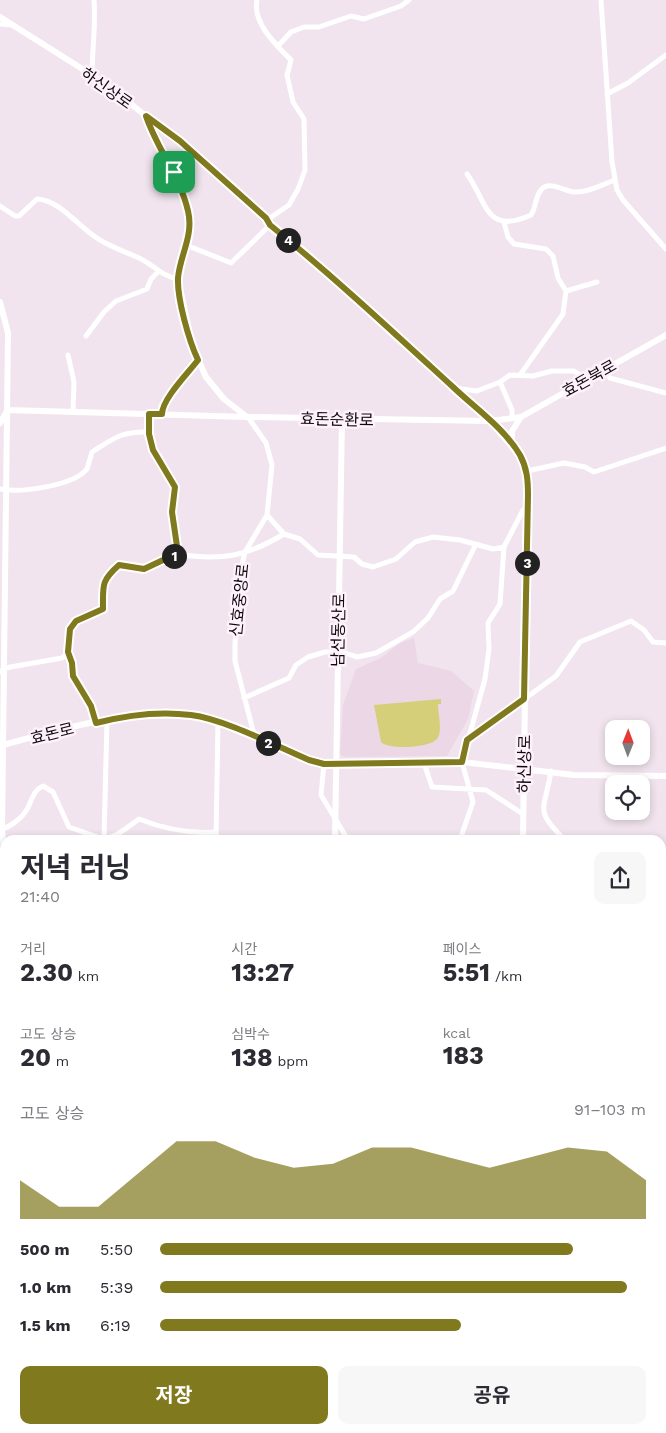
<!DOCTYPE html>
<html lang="ko">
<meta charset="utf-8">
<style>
:root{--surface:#fff;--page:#f7f7f7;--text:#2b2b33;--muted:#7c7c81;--accent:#80791e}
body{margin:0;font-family:"Work Sans","Noto Sans KR",sans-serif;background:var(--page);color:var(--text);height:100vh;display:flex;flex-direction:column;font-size:19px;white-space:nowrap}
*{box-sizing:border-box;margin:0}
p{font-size:16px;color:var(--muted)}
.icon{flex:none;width:28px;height:28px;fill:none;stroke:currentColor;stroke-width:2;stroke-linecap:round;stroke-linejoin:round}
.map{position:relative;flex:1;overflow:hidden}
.side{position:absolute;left:0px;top:835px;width:666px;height:599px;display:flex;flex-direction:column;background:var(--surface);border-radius:15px 15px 0 0;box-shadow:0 2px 8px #0003}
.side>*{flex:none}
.needle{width:32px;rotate:1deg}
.buttons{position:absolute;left:605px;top:720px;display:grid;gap:10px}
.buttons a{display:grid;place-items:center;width:45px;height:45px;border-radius:10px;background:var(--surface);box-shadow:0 2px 8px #0003;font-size:25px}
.pin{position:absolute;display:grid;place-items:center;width:42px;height:42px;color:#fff;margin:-21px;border-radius:10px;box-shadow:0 2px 8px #0006}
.km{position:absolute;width:25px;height:25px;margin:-12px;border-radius:50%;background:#222;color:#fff;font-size:14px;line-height:25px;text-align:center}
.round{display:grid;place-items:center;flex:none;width:52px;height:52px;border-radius:10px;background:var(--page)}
.summary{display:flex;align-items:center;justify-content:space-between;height:85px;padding:0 20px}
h1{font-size:28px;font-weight:700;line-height:38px}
.figures{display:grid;grid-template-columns:repeat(3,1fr);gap:8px;height:85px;padding:5px 20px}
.figures div{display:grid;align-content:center}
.figures b{font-size:25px;font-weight:700}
.figures small{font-size:14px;font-weight:400}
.figures p{font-size:14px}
.chart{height:140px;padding:10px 20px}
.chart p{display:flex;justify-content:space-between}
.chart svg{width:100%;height:90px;margin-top:5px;fill:var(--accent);opacity:.7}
.cta{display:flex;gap:10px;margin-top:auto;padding:10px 20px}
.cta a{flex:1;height:58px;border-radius:10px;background:var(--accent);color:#fff;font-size:20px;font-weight:700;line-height:58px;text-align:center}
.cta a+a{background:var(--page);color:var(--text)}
ul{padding:0 20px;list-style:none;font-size:16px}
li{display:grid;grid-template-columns:80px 60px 1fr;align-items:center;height:38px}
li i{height:12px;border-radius:6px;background:var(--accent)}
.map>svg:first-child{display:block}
.built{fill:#ebd7e6}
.green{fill:#d5cf7a}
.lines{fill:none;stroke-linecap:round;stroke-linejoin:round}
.minor{stroke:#fff;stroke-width:5}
.tertiary{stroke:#fff;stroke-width:6}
.secondary{stroke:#fff;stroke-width:7}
.route-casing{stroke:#fff;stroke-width:10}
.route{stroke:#80791e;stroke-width:6}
.labels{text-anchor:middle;stroke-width:5;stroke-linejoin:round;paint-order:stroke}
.street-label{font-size:16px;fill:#0e0a0d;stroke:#fff1fb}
</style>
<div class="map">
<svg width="666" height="1433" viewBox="0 0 666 1433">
<rect width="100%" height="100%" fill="#f1e4ee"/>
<path class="built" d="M414,638l4,25 33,8 23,20 -6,28 -21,37 -103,1 -4,-3 3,-49 13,-36 25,-11 19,-15z"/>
<path class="green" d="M441,699v5h-3c0,9 5,28 -1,35 -7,9 -49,11 -56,3l-7,-37z"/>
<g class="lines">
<path class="minor" d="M257,0c-5,23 20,46 34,60l-4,15 6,27 11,17 1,51 -7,19 -9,16 -22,15
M601,0l11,162 5,28 6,10 43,49
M0,24l11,1
M278,46l13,-14 13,-5h15l32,-11 13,3 37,-13 8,-6
M92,76c0,-26 4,-50 2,-76
M607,94l21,-11 38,-28
M147,116l33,25 86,77 4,7 220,196
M467,174c20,27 18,62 64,41 5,-7 4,-18 10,-25 8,-10 23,1 33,2 14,1 29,-8 41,-12
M0,206l15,10h4l18,-17c22,1 39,25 57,37 13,10 30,15 45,22 15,7 22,18 39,21
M504,222l4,15 6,7 32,5 7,7 5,22 8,13 -3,23 -43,61
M186,245l45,18 39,-38
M566,291l31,-9
M86,336l18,-24 12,-11 31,-12 4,-10 7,-7
M68,355l6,27 -1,30
M603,371l7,7 56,15
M500,382l12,28v9
M453,388l24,3 23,-9 10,-7 23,1 19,-5h22l13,9
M162,414c1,-15 26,-42 36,-54
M248,417l18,26 6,22 -5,50 -22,37 -4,17 -6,74v18l20,77
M527,471l37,-8 21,4 9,5 72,-24
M0,489c21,4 73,-3 87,-20l5,-17c22,-14 30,-21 57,-20
M267,515l17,19 16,5 18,16 36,2 8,7 11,3 23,-8 19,-17 18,-5 27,3 33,9 11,-2
M177,554c43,7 69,3 107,-20
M68,652l4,11 1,13 18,30 5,17
M0,672l5,-4 57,-10c11,-7 4,-19 8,-29 4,-11 24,-15 33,-20 0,-24 -2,-28 16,-44l25,4 34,-16 -6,-41 3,-25 -22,-37 -4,-16v-20
M244,698l45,-20 7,-13 12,-8 17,-5h17l15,5 19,-4 37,-21 15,-14 12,-19 13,-8 22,-45
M468,740l88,-64 24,-34 51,-21 13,9 9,12 13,1
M424,763l8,24 54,3 37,24
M324,764l-3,31 27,45
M551,771c-6,39 -18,38 14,69
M0,830c10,-3 21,-11 26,-19 6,-9 6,-20 17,-25l10,6 16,35c40,14 35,18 70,-8 25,10 49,15 77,13
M104,840l3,-120
M216,840l2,-118
M460,840l13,-38 -11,-40 23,-83 4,-30 -1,-26 12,-19 4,-57 19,-37 5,-1
M661,870l5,-2
M0,971h5
M661,975l5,-1
M661,1076l5,38
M661,1184l5,2
M0,1276l5,-1"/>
<path class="tertiary" d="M0,17l103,65 43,34 6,17 22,39 14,39 2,20 -12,48 15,69 13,29 18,22 23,18
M0,302l8,31 -6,497 3,32
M8,410l240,7 242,4 31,-4 145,-82
M490,421l29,34 9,22 -5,363
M0,423l7,-12
M512,444v-13l9,-14
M0,746c50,-14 145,-42 195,-30 39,9 77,29 114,44l15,4 138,-2 112,13 92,1
M335,840l7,-421
M661,1423h5
M513,1433v-4"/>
<path class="secondary" d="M661,1028l5,-3
M0,1048h5"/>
</g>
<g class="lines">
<g class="route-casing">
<path id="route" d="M146,116l34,25 86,77 4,7c63,51 123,107 183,162 22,21 51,41 67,68 7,13 8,25 8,40l-4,204 -57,41 -5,22 -138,2 -15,-4c-33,-14 -85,-41 -118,-45 -32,-4 -64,0 -95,8l-5,-17 -18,-30 -1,-13 -4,-11 2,-23 6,-8 27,-12c0,-24 -2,-28 16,-44l25,4 34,-16 -6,-41 3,-25 -22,-37 -4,-16v-20h13c0,-15 27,-42 36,-54 -9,-19 -21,-61 -20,-82 2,-23 16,-43 10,-67 -8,-35 -31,-62 -42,-95z"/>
</g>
<use href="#route" class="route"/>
</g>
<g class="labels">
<g class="street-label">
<text transform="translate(107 88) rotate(35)" y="6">하신상로</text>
<text transform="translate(589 378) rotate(-29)" y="6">효돈북로</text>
<text transform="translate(337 419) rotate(1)" y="6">효돈순환로</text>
<text transform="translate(239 600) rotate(-84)" y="6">신효중앙로</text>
<text transform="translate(338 630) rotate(-89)" y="6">남선동산로</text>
<text transform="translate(52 733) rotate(-14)" y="6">효돈로</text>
<text transform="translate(524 764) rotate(-89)" y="6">하신상로</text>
</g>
</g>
</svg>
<div class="buttons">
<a><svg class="needle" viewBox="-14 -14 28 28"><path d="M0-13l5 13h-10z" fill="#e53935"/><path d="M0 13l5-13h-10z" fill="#7c7c81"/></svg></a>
<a><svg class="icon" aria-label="locate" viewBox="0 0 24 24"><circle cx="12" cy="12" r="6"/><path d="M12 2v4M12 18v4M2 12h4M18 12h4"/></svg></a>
</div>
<div class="pin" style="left:174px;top:172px;background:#1e9e55"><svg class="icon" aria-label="arrive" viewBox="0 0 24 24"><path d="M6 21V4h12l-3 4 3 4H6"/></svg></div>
<b class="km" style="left:174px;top:556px">1</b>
<b class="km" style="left:268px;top:743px">2</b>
<b class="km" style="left:527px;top:563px">3</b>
<b class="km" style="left:288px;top:240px">4</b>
<section class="side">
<div class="summary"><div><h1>저녁 러닝</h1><p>21:40</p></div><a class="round"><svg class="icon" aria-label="share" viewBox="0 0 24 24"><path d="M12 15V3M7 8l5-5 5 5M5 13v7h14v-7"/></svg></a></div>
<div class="figures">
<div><p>거리</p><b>2.30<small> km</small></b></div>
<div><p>시간</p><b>13:27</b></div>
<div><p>페이스</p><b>5:51<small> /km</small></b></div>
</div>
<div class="figures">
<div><p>고도 상승</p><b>20<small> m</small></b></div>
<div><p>심박수</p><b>138<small> bpm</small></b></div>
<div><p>kcal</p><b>183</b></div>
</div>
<div class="chart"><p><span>고도 상승</span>91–103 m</p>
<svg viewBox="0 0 160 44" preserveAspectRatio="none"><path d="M0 44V25L10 38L20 38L30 22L40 6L50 6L60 14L70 19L80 17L90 9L100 9L110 14L120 19L130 14L140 9L150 11L160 25V44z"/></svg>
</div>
<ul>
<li><b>500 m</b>5:50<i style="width:85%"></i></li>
<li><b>1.0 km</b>5:39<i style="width:96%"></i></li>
<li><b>1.5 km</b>6:19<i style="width:62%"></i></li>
</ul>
<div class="cta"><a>저장</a><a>공유</a></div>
</section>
</div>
